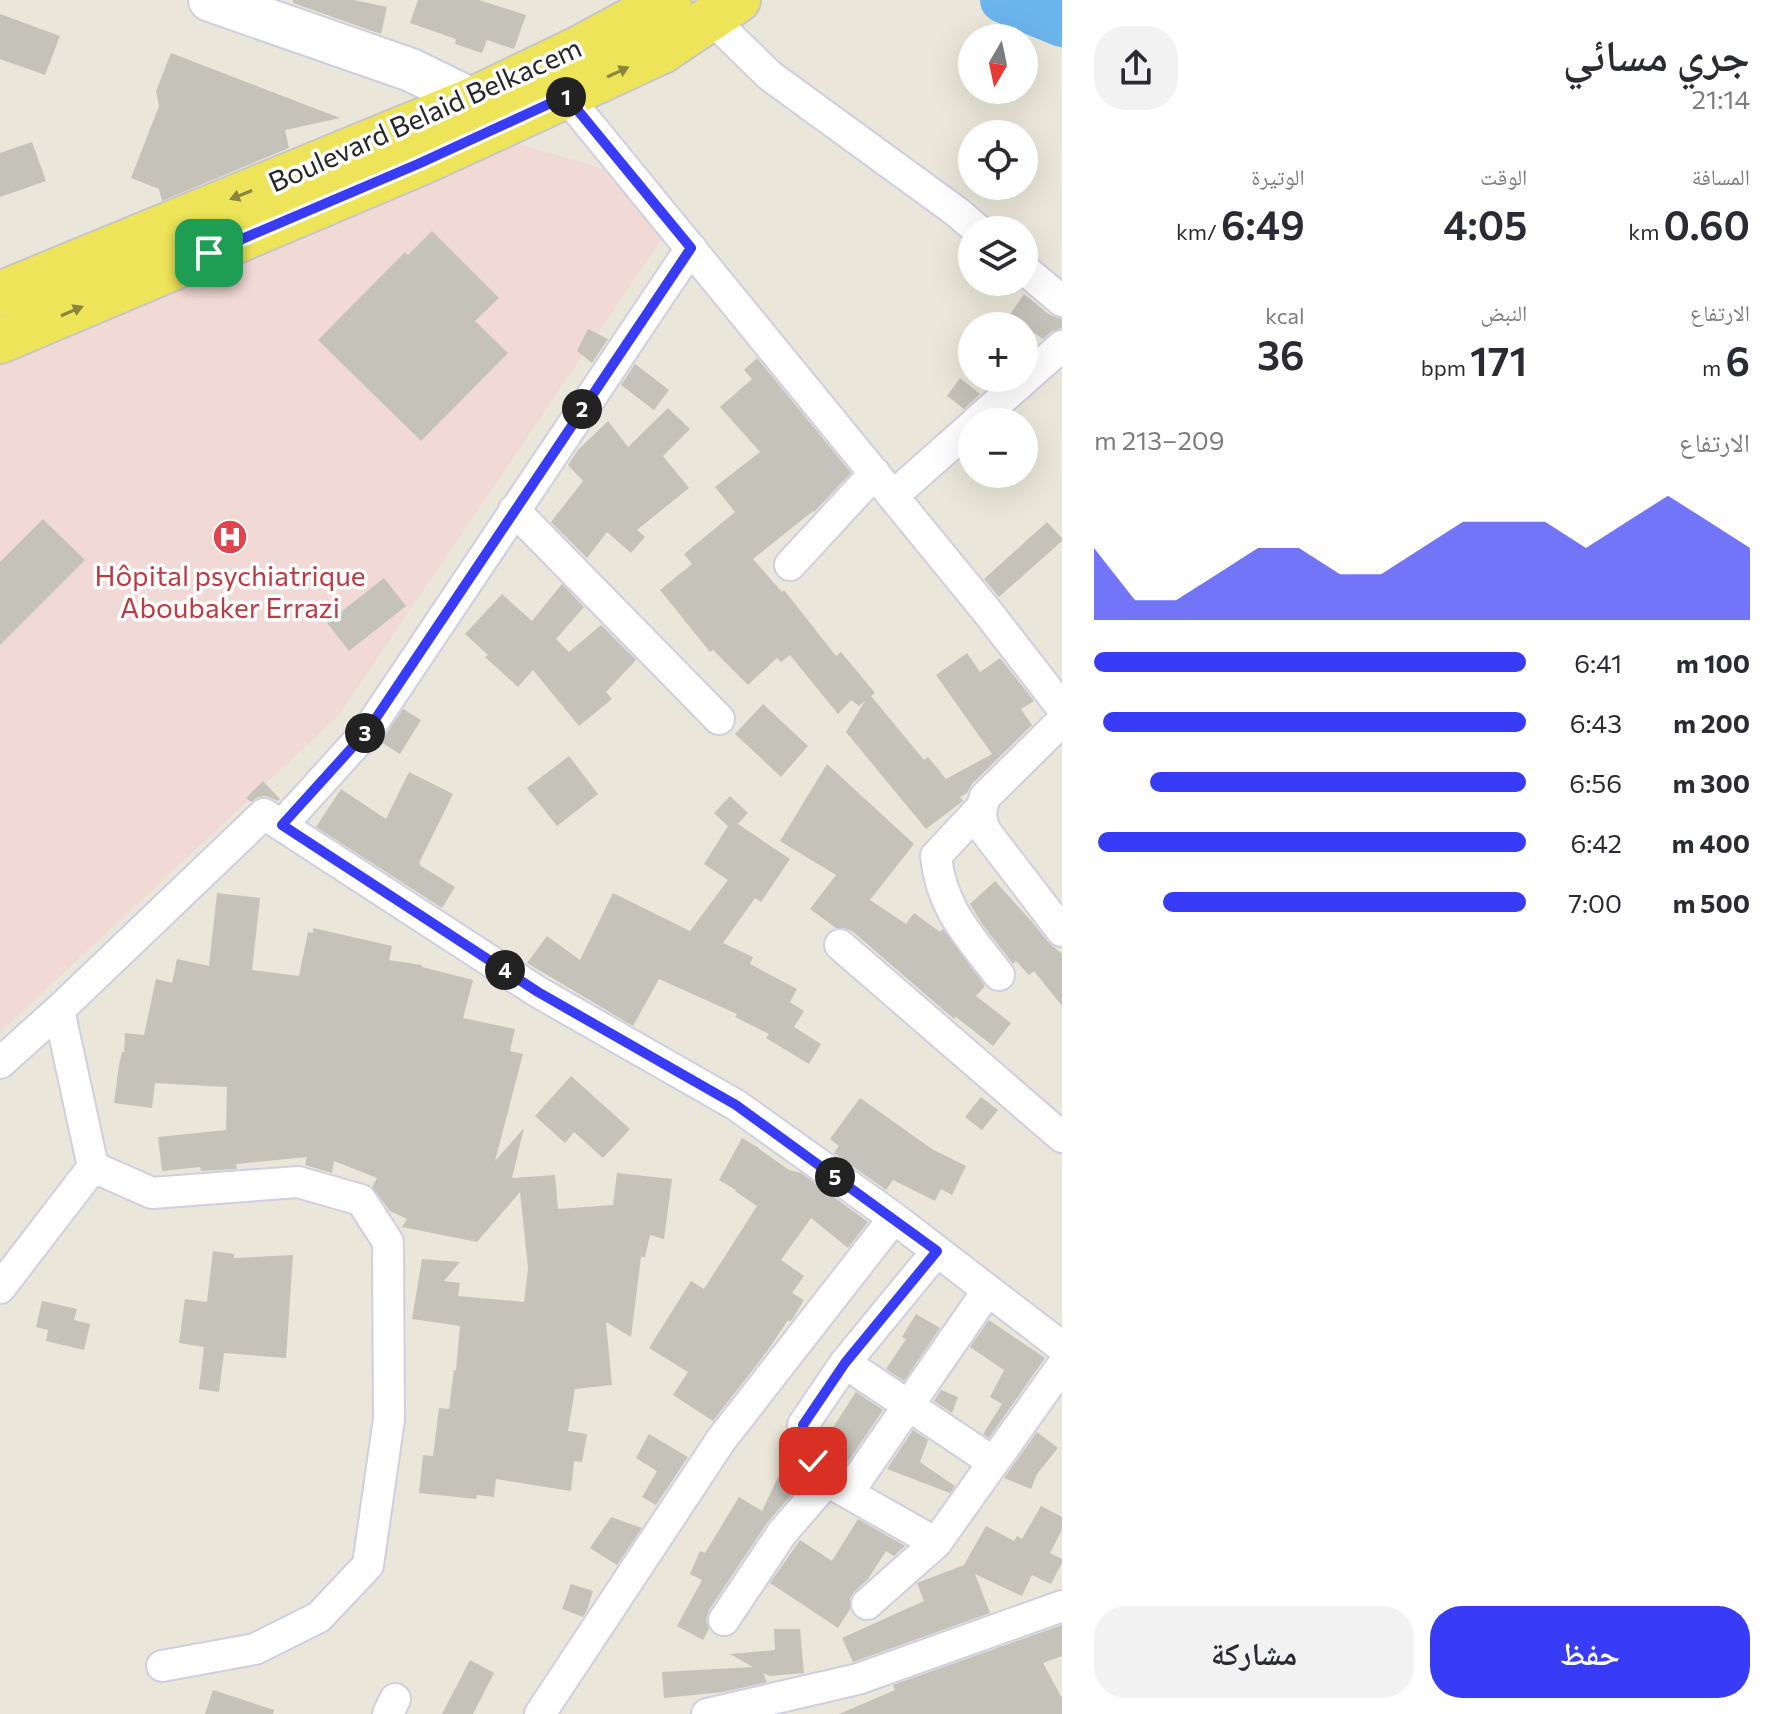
<!DOCTYPE html>
<html lang="ar">
<meta charset="utf-8">
<style>
:root{--surface:#fff;--page:#f2f2f3;--text:#2b2b33;--muted:#7c7c81;--accent:#383cf7}
body{margin:0;font-family:Commissioner,"Noto Naskh Arabic",sans-serif;background:var(--page);color:var(--text);direction:rtl;height:100vh;display:flex;flex-direction:column;font-size:30px;white-space:nowrap}
*{box-sizing:border-box;margin:0}
p{font-size:26px;color:var(--muted)}
.icon{flex:none;width:44px;height:44px;fill:none;stroke:currentColor;stroke-width:2;stroke-linecap:round;stroke-linejoin:round}
.map{position:relative;flex:1;overflow:hidden;direction:ltr}
.panel{display:flex;flex-direction:column;background:var(--surface);width:720px}
.panel>*{flex:none}
.needle{width:52px;rotate:189deg}
.buttons{position:absolute;left:958px;top:24px;display:grid;gap:16px}
.buttons a{display:grid;place-items:center;width:80px;height:80px;border-radius:50%;background:var(--surface);box-shadow:0 8px 32px #0002;font-size:40px}
.pin{position:absolute;display:grid;place-items:center;width:68px;height:68px;color:#fff;margin:-34px;border-radius:16px;box-shadow:0 4px 12px #0006}
.km{position:absolute;width:40px;height:40px;margin:-20px;border-radius:50%;background:#222;color:#fff;font-size:22px;line-height:40px;text-align:center}
.round{display:grid;place-items:center;flex:none;width:84px;height:84px;border-radius:32px;background:var(--page)}
.head{display:flex;align-items:center;justify-content:space-between;height:136px;padding:0 32px}
h1{font-size:44px;font-weight:600;line-height:60px}
.stats{display:grid;grid-template-columns:repeat(3,1fr);gap:12px;height:136px;padding:8px 32px}
.stats div{display:grid;align-content:center}
.stats b{font-size:40px;font-weight:600}
.stats small{font-size:22px;font-weight:400}
.stats p{font-size:22px}
.chart{height:224px;padding:16px 32px}
.chart p{display:flex;justify-content:space-between}
.chart svg{width:100%;height:144px;margin-top:8px;fill:var(--accent);opacity:.7}
.action{display:flex;gap:16px;margin-top:auto;padding:16px 32px}
.action a{flex:1;height:92px;border-radius:32px;background:var(--accent);color:#fff;font-size:32px;font-weight:600;line-height:92px;text-align:center}
.action a+a{background:var(--page);color:var(--text)}
ul{padding:0 32px;list-style:none;font-size:26px}
li{display:grid;grid-template-columns:128px 96px 1fr;align-items:center;height:60px}
li i{height:20px;border-radius:10px;background:var(--accent)}
main{display:flex;flex:1;min-height:0}
.map>svg:first-child{display:block}
.medical{fill:#f1d9d6}
.lines{fill:none;stroke-linecap:round;stroke-linejoin:round}
.river{stroke:#6bb5ed;stroke-width:46}
.building{fill:#c5c2b9}
.street-casing{stroke:#cecfe1;stroke-width:34}
.secondary-casing{stroke:#cecfe1;stroke-width:46}
.primary-casing{stroke:#c7c7c7;stroke-width:48}
.street{stroke:#fff;stroke-width:30}
.secondary{stroke:#fff;stroke-width:42}
.primary{stroke:#eee459;stroke-width:44}
.oneway{fill:#8a8640}
.route-casing{stroke:#fff;stroke-width:16}
.route{stroke:#383cf7;stroke-width:10}
.labels{text-anchor:middle;stroke-width:7;stroke-linejoin:round;paint-order:stroke}
.street-label{font-size:28px;fill:#272727;stroke:#fff}
.health-label{font-size:28px;fill:#be3a42;stroke:#fff}
</style>
<main>
<section class="panel">
<div class="head"><div><h1>جري مسائي</h1><p>21:14</p></div><a class="round"><svg class="icon" aria-label="share" viewBox="0 0 24 24"><path d="M12 15V3M7 8l5-5 5 5M5 13v7h14v-7"/></svg></a></div>
<div class="stats">
<div><p>المسافة</p><b>0.60<small> km</small></b></div>
<div><p>الوقت</p><b>4:05</b></div>
<div><p>الوتيرة</p><b>6:49<small> /km</small></b></div>
</div>
<div class="stats">
<div><p>الارتفاع</p><b>6<small> m</small></b></div>
<div><p>النبض</p><b>171<small> bpm</small></b></div>
<div><p>kcal</p><b>36</b></div>
</div>
<div class="chart"><p><span>الارتفاع</span>209–213 m</p>
<svg viewBox="0 0 160 44" preserveAspectRatio="none"><path d="M0 44V22L10 38L20 38L30 30L40 22L50 22L60 30L70 30L80 22L90 14L100 14L110 14L120 22L130 14L140 6L150 14L160 22V44z"/></svg>
</div>
<ul>
<li><b>100 m</b>6:41<i style="width:100%"></i></li>
<li><b>200 m</b>6:43<i style="width:98%"></i></li>
<li><b>300 m</b>6:56<i style="width:87%"></i></li>
<li><b>400 m</b>6:42<i style="width:99%"></i></li>
<li><b>500 m</b>7:00<i style="width:84%"></i></li>
</ul>
<div class="action"><a>حفظ</a><a>مشاركة</a></div>
</section>
<div class="map">
<svg width="1062" height="1714" viewBox="0 0 1062 1714">
<rect width="100%" height="100%" fill="#eae6d9"/>
<path class="medical" d="M501,139l113,33 51,62 -327,482 -338,316v-675z"/>
<g class="lines">
<path class="river" d="M1003,0l59,24"/>
</g>
<path class="building" d="M293,0h61l33,7 -6,27 -88,-31z
M418,0h61l47,15 -12,34 -27,-9 -5,13 -27,-9 1,-5 -46,-16z
M0,14l60,22 -15,39 -45,-16z
M171,53l169,65 -55,12 4,18 -127,53 -3,-12 -28,-11 28,-72 -3,-15z
M32,142l14,39 -46,16v-44z
M432,231l67,67 -24,23 33,32 -87,88 -103,-101 87,-88 3,3z
M1024,294l26,21 12,4v9l-11,4 -8,7 -34,-23z
M588,329l20,10 -16,24 -15,-12z
M757,358l94,115 -37,39 -1,-1 -60,48 29,33 2,-2 52,66 5,-4 34,41 -4,3 53,64 4,-3 18,22 46,-25 -56,-79 31,-22 13,19 20,-14 34,43 -13,8 11,16 -60,59 -5,9 -7,4 3,4 -37,28 -80,-97 19,-31 -6,5 -8,-6 -13,14 -48,-59 -9,7 -4,-4 -29,27 -35,-35 -3,2 -50,-62 32,-26 -8,-10 51,-42 -20,-25 45,-35 -40,-45 32,-28 -8,-9z
M635,364l34,26 -15,20 -33,-25z
M960,378l20,16 -16,15 -17,-13z
M668,408l22,21 -27,27 26,32 -52,42 8,7 -14,16 -24,-21 -20,26 -36,-36 32,-41 -15,-16 10,-15 30,-29 20,26z
M43,519l42,41 -85,85v-83z
M1047,522l15,16v3l-63,56 -15,-18z
M384,578l22,28 -57,45 -22,-28z
M562,584l22,23 -28,32 13,13 32,-27 35,35 -30,32 6,7 -33,27 -46,-56 -15,17 -33,-30 3,-2 -23,-21 37,-40 30,27z
M763,704l45,42 -27,31 -46,-43z
M403,709l18,11 -21,34 -19,-12z
M569,756l29,38 -41,32 -30,-38z
M827,764l87,80 -44,56 36,24 8,-11 26,19 3,-3 42,57 -9,10 35,27 -18,23 -37,-29 -2,2 -102,-88 -8,-3h-8l-26,-19 26,-34 -56,-34z
M409,772l44,22 -34,69 2,3 34,21 -13,21 -126,-81 25,-38 45,30z
M263,781l17,18 -2,2 -12,-5 -8,1 -7,5 -5,-4z
M730,796l18,17 -10,11 52,35 -29,43 -6,-4 -32,45 30,14 -3,7 47,25 -7,13 14,9 -10,16 27,17 -12,20 -43,-26 3,-4 -34,-17 2,-3 -78,-35 -26,47 -106,-63 20,-27 33,24 33,-67 77,38 38,-51 -24,-16 24,-38 -14,-13z
M995,881l38,42 15,19 14,12v52l-28,-35 -5,4 -13,-14 -3,3 -31,-40 -12,-20z
M217,893l43,5 -8,72 47,6 9,-44 5,1v-5l79,18 -3,14 33,5v2l51,13 -10,38 52,11 -5,22 13,3 -28,107 29,-33 -12,50 43,-3 3,34 55,-4 4,-32 55,6 -8,60 -14,-4 -5,22h-4l-10,80 -25,-15 6,63 -37,4 -7,42 19,3 -5,28 -8,-1 -3,30 -75,-12 -2,18 -17,-2 -1,4 -57,-6 4,-38 10,1 6,-48 10,1 5,-39h2l4,-44 -48,-7 10,-60 38,3 -16,19 16,2 -2,13 66,6 4,-34 -8,-76 -43,50 -75,-15 5,-8 -17,-8 -18,-24 5,-9 -43,-17 -2,12 -27,-8 2,-8 -71,7 1,5 -36,2 -1,-4 -38,4 -4,-34 68,-7 1,-43 -72,-4 -3,25 -38,-5 5,-38 3,-13h2l1,-19 19,2 12,-56 16,4 5,-24 32,7z
M571,1076l59,53 -27,29 -29,-26 -9,11 -30,-27z
M981,1097l17,13 -16,20 -17,-13z
M860,1098l72,51 34,17 -14,29 -11,-6 -6,12 -42,-21 -7,10 -52,-37 5,-7 -9,-7z
M742,1138l17,10v1l30,21 12,3 67,49 -20,26 -37,-30 -30,42 23,16 -12,17 12,7 -11,18 -3,4 -2,-2 -20,30 -55,71 -40,-26 15,-23 -39,-24 42,-67 13,8 53,-83 -22,-15 1,-1 -17,-10z
M213,1251l21,3v4l59,-3 -7,103 -62,-5 -5,39 -20,-3 5,-42 -25,-4 6,-44 22,3z
M42,1301l35,8 -3,11 16,4 -6,26 -38,-9 2,-11 -12,-3z
M916,1314l24,14 -36,53 -18,-12 20,-30 -4,-2z
M989,1320l56,38 -56,80 -6,-4 19,-30 -12,-7 14,-27 -34,-23z
M941,1390l17,7 -6,16 -18,-12z
M856,1392l27,18 -40,59 -20,-26 -1,-8 5,2z
M913,1430l15,10 -8,22 35,24 -5,7 -63,-24z
M1037,1432l21,16 -21,26 -6,15 -27,-11z
M649,1434l39,23 -32,48 -14,-8 15,-26 -21,-13z
M789,1454l15,26 -37,43 -58,87 -3,10 3,9 -6,11 -26,-14 25,-46 -12,-6 10,-23 5,2 34,-56 23,14z
M1041,1506l21,11v13l-12,23 12,6v4l-11,21 -19,-9 -10,21 -47,-22 15,39 -137,49 -11,-24 82,-37 -7,-18 47,-18 22,-39 28,15 3,-5 5,3z
M611,1517l31,11 -25,37 -27,-17z
M858,1519l47,27 -11,10 -8,-5 -18,28 -13,12 -5,7v11l-12,19 -68,-45 30,-43 32,21z
M571,1584l22,7 -6,19 -4,7 -21,-8z
M1062,1625v31l-19,7 19,35v16h-223l56,-24 -2,-5z
M774,1629h26l4,44 -34,3 -7,-3 4,9 -44,10 -59,6 -2,-26 91,-5 -23,-13 45,-4z
M470,1660l24,13 -21,41h-31z
M213,1690l61,20 -1,4h-68z"/>
<g class="lines">
<g class="street-casing">
<path id="street" d="M711,18l58,57 188,137 21,18
M566,96l424,519 72,93
M1024,269l38,32
M976,422l86,-76
M893,496l79,-70
M514,510l205,209
M790,565l85,-92
M1062,721l-77,76c-5,14 -5,22 1,35l76,99
M980,809l-44,47c5,52 33,80 63,119
M282,825l86,-95 323,-482
M840,945l222,192
M59,1010l205,-196 274,178 198,113 158,113 168,129
M0,1063l59,-53 34,157 -93,121
M93,1167l59,26 146,-11 63,18 27,42 1,177 -21,146 -49,52 -64,32 -93,17
M845,1363l148,99
M848,1493l140,-203
M936,1543l-109,-62 -21,-32 -3,-24 42,-62 92,-112
M867,1604l69,-61 126,-177
M724,1620l58,-87 45,-52
M388,1714l7,-15
M540,1714l181,-274 173,-222
M707,1714l151,-35 204,-73"/>
</g>
<g class="secondary-casing">
<path id="secondary" d="M210,0l201,70 61,30 20,16"/>
</g>
<g class="primary-casing">
<path id="primary" d="M0,294l472,-194 106,-51 91,-49
M0,341l418,-177 85,-39 159,-74 76,-51"/>
</g>
<use href="#street" class="street"/>
<use href="#secondary" class="secondary"/>
<use href="#primary" class="primary"/>
</g>
<defs><path id="oneway-solid" d="M-6-.8H1V-3.2L6.5 0L1 3.2V.8H-6Z" transform="scale(2)"/></defs>
<g class="oneway">
<use href="#oneway-solid" transform="translate(618 72) rotate(-25)"/>
<use href="#oneway-solid" transform="translate(241 195) rotate(158)"/>
<use href="#oneway-solid" transform="translate(72 311) rotate(-23)"/>
</g>
<g class="lines">
<g class="route-casing">
<path id="route" d="M209,253l209,-89 148,-68 125,152 -323,482 -86,95 256,167 198,113 201,146 -92,112 -42,62 3,24 7,12"/>
</g>
<use href="#route" class="route"/>
</g>
<defs>
<g id="hospital-disc" transform="scale(1.8)"><circle r="9.5" fill="#e0444e" stroke="#fff"/><path d="M-5-5h3v3.5h4V-5h3V5h-3V1.5h-4V5h-3Z" fill="#fff"/></g>
</defs>
<g fill-rule="evenodd">
<use href="#hospital-disc" x="230" y="537"/>
</g>
<g class="labels">
<g class="street-label">
<text transform="translate(425 115) rotate(-24)" y="10">Boulevard Belaid Belkacem</text>
</g>
<g class="health-label">
<text x="230" y="586">Hôpital psychiatrique<tspan x="230" dy="32">Aboubaker Errazi</tspan></text>
</g>
</g>
</svg>
<div class="buttons">
<a><svg class="needle" viewBox="-14 -14 28 28"><path d="M0-13l5 13h-10z" fill="#e53935"/><path d="M0 13l5-13h-10z" fill="#7c7c81"/></svg></a>
<a><svg class="icon" aria-label="locate" viewBox="0 0 24 24"><circle cx="12" cy="12" r="6"/><path d="M12 2v4M12 18v4M2 12h4M18 12h4"/></svg></a>
<a><svg class="icon" aria-label="layers" viewBox="0 0 24 24"><path d="M12 4l9 5-9 5-9-5zM3 14l9 5 9-5"/></svg></a>
<a>+</a>
<a>−</a>
</div>
<div class="pin" style="left:209px;top:253px;background:#1e9e55"><svg class="icon" aria-label="arrive" viewBox="0 0 24 24"><path d="M6 21V4h12l-3 4 3 4H6"/></svg></div>
<div class="pin" style="left:813px;top:1461px;background:#d93025"><svg class="icon" aria-label="check" viewBox="0 0 24 24"><path d="M5 12l5 5 9-10"/></svg></div>
<b class="km" style="left:566px;top:97px">1</b>
<b class="km" style="left:582px;top:409px">2</b>
<b class="km" style="left:365px;top:733px">3</b>
<b class="km" style="left:505px;top:970px">4</b>
<b class="km" style="left:835px;top:1177px">5</b>
</div>
</main>
